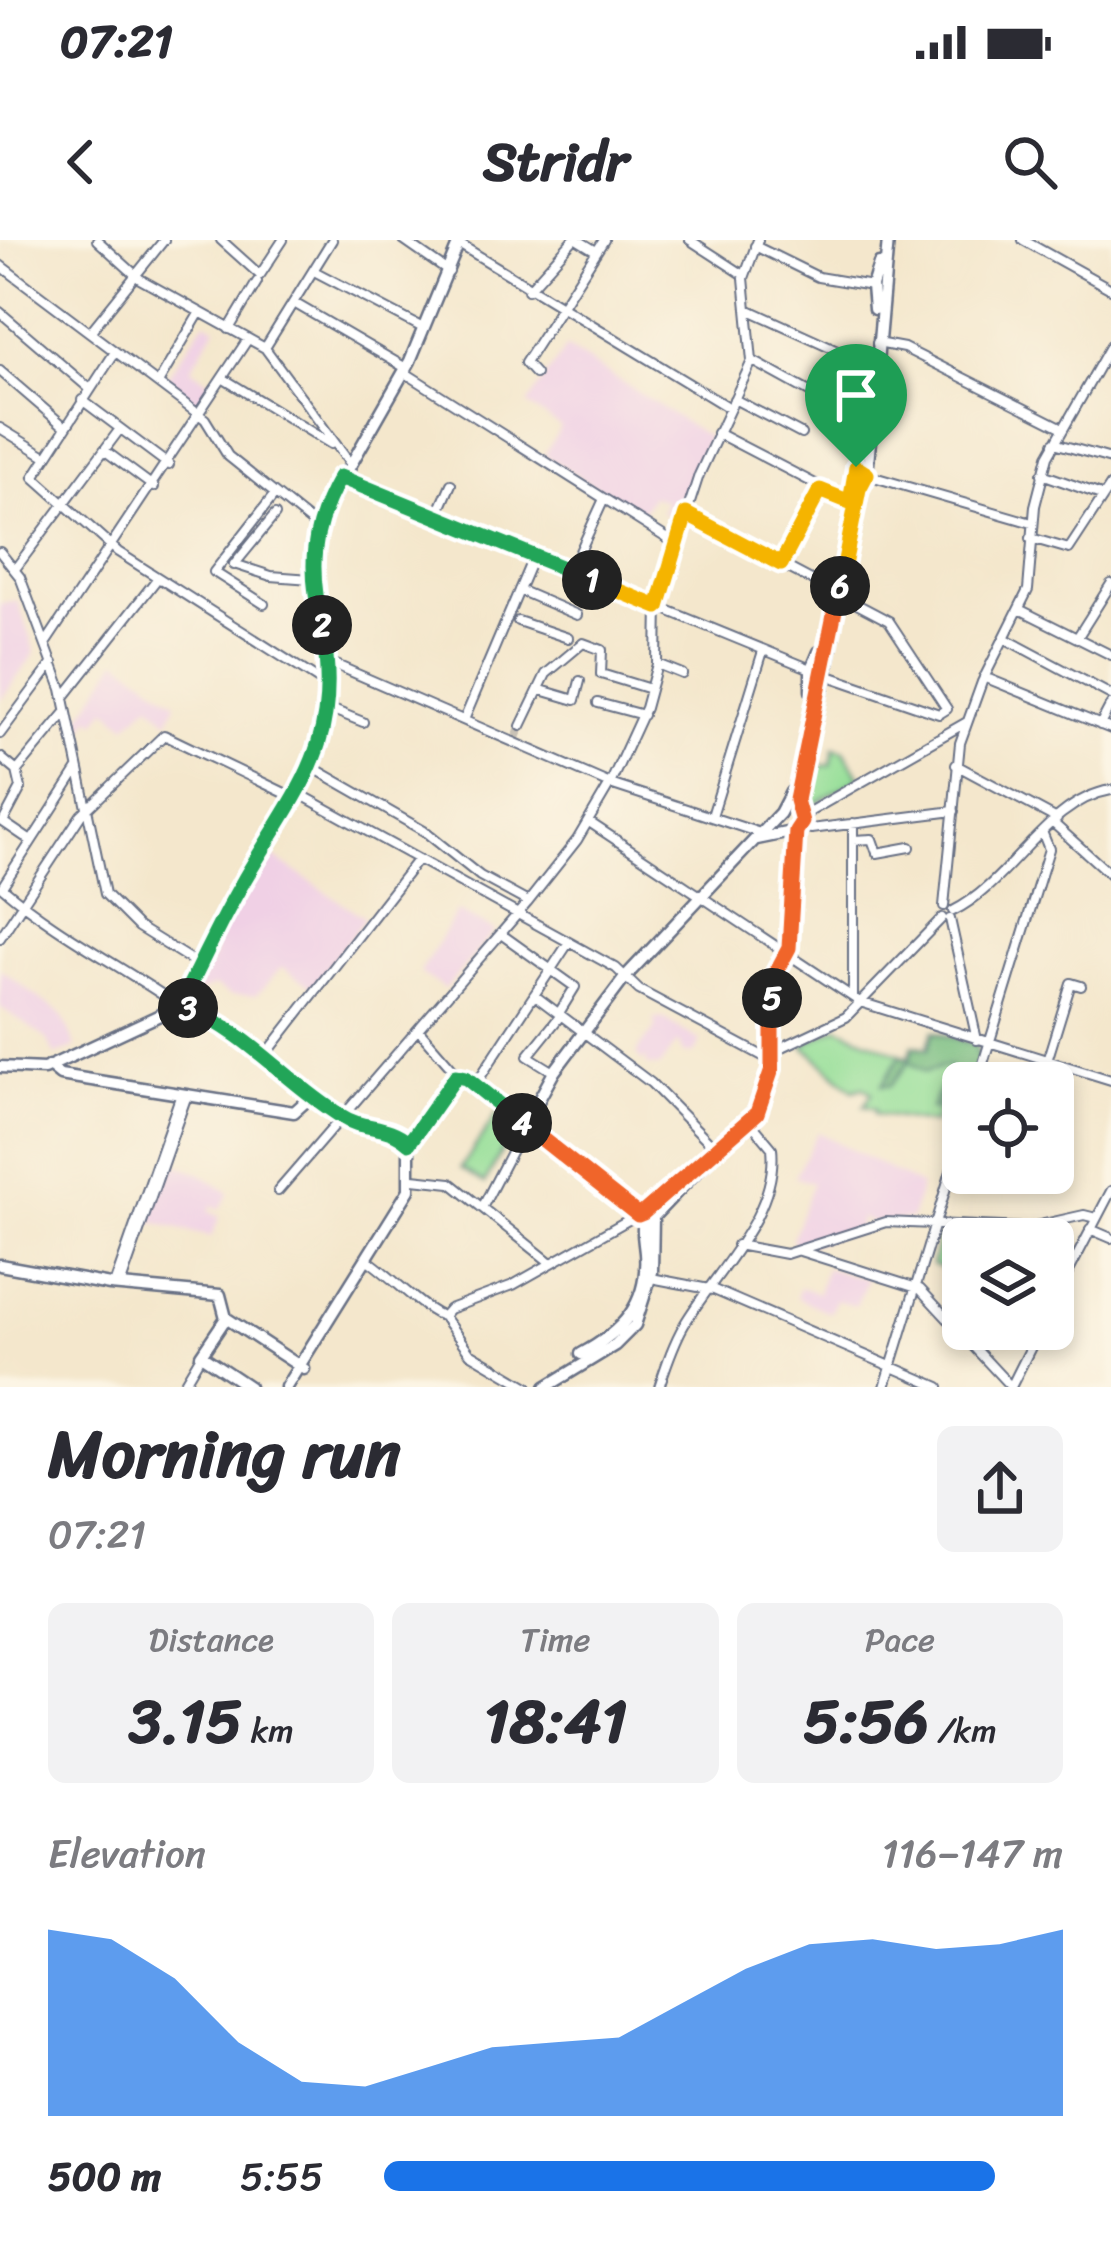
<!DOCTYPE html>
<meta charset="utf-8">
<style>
:root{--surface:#fff;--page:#f2f2f3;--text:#2b2b33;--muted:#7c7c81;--accent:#1a73e8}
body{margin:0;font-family:Sriracha,sans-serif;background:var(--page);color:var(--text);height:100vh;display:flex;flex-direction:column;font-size:45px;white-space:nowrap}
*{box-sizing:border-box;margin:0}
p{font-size:39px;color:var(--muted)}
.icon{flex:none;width:66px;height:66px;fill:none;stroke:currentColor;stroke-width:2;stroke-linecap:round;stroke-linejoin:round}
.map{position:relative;height:1147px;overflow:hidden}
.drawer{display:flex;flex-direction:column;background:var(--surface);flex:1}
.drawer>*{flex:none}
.buttons{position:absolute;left:942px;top:822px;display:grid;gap:24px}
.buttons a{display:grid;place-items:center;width:132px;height:132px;border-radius:18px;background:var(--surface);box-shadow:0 6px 18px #0003;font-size:60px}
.pin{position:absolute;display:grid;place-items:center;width:102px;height:102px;color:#fff;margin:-123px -51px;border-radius:50% 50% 50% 0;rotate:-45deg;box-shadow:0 0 12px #0007}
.pin .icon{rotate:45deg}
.km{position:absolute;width:60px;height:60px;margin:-30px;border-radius:50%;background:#222;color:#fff;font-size:33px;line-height:60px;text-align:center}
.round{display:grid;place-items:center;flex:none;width:126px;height:126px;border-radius:18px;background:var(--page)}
.headline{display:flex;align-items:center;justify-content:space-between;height:204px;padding:0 48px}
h1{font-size:66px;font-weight:700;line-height:90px}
.figures{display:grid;grid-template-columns:repeat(3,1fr);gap:18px;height:204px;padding:12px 48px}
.figures div{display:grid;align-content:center;border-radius:18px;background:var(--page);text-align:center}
.figures b{font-size:60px;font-weight:700}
.figures small{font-size:33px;font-weight:400}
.figures p{font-size:33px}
.chart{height:336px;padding:24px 48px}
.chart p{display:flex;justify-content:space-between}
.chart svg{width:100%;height:216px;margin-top:12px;fill:var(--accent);opacity:.7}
ul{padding:0 48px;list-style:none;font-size:39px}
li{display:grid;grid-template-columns:192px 144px 1fr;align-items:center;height:90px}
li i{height:30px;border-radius:15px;background:var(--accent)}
.status{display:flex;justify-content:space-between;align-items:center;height:84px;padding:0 60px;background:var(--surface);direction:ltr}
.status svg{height:33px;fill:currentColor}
header{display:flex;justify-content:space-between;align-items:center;height:156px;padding:0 48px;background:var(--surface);font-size:54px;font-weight:700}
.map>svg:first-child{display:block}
.built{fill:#f0d0e5}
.green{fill:#97df99;stroke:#59877c;stroke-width:3}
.forest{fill:#79be81;stroke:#4a7670;stroke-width:3}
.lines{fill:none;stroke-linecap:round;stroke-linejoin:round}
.minor-tunnel{stroke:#c9c2b6;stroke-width:8;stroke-dasharray:8 4;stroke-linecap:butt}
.minor-casing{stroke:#676f84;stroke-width:12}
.major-casing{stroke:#676f84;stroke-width:15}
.minor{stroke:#fff;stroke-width:8}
.major{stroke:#fff;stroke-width:10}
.split-1-casing{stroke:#fff;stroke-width:24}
.split-2-casing{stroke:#fff;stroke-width:24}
.split-3-casing{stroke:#fff;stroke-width:24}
.split-4-casing{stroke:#fff;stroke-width:24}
.split-5-casing{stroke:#fff;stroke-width:24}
.split-6-casing{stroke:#fff;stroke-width:24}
.split-7-casing{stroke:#fff;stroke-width:24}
.split-1{stroke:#f5b400;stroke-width:15}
.split-2{stroke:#22a559;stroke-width:15}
.split-3{stroke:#22a559;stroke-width:15}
.split-4{stroke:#22a559;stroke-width:15}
.split-5{stroke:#f0652b;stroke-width:15}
.split-6{stroke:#f0652b;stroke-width:15}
.split-7{stroke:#f5b400;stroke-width:15}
</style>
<div class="status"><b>07:21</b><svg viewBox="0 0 49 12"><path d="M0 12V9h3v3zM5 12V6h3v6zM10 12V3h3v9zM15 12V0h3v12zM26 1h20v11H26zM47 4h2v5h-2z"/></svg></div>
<header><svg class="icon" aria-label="back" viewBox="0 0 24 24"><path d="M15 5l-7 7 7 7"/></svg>Stridr<svg class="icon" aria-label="search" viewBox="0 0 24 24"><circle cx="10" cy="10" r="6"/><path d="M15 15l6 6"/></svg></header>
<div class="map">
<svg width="1111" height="1147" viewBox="0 0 1111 1147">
<rect width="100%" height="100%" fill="#fcf5e5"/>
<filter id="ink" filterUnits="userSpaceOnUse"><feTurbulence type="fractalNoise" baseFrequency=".00833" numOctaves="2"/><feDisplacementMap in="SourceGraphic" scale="24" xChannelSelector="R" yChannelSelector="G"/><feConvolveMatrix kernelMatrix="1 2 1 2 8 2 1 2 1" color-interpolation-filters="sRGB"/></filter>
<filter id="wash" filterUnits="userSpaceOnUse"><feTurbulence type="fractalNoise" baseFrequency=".004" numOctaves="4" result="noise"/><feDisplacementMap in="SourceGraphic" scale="48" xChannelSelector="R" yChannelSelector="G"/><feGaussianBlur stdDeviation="2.7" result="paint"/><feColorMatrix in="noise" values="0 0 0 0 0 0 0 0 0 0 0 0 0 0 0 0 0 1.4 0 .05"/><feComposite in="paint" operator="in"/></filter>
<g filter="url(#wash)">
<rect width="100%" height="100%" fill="#f4e7cc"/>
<path class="built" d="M205,81l11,6 -25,42 24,15 -19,22 -30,-27z
M566,107l142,90 -30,81 -17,-5 5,-12 -14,-5 -12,19 -96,-60 17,-28 -34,-22z
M18,361l17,52 -35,48v-98z
M118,419l59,43 -9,19 -18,-18 -23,22 -20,-17 -10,14 -7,-5 -4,10 -12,2 -2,-9 9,-2z
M268,613l97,65 -52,70 -31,-21 -26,28h-26l-16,-9 -21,9 22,-42 -3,-7z
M457,671l38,20 -50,58 -25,-16z
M0,729l62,46 14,32 -21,9 -8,-17 -47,-32z
M662,778l39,24 -7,11 -10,1 -6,-12 -19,25 -13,-2 1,-7 -6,3 -5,-8 21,-27 -4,-6z
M818,892l103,54 -10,33 -41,4 -10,-6 -1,11 -63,22 -4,-11 20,-56 -18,-6z
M169,922l29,10 31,21 -9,16 -8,-4 -3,6 11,6 -9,20 -63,-16z
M825,1028l42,11 -11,27 -20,-6 -6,13 -34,-16 4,-10 18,6z"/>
<path class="green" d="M834,508l10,3 16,26 -51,30 -6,-4 9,-36 19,-2z
M838,787l71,31 4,-13 14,3 6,-17 43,13 4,16 -7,23 -26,-1 -13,42 -59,-10v-5l-11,-3 8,-13 -9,-6 -10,3 -50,-45z
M497,874l16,15 -28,54 -24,-15z
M952,990l66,3 13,6h-68v36l-31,-10 7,-28z"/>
<path class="forest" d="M933,792l42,12 4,16 -6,23 -26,-2 -10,29 -6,-2 19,-40 -4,-2 -21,6 -16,-10 -19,24 -8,-1 18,-29 10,3 4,-13 14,3z"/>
</g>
<g filter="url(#ink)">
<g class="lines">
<path class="minor-tunnel" d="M516,498l5,-12"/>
<g class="minor-casing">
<path id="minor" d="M97,0l43,39 125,69 67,-108
M221,0l39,35 23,-35
M403,0l46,32
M578,0l18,11
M690,0l54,35
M1023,0l88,49
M459,4l270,164
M755,6l63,31 54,9
M0,25l205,154 23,37 90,72
M314,31l109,57
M528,50l45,-50
M294,63l112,65
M747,69l121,55
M0,72l90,77
M229,89l28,-47
M90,92l74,-92
M877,103l27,5 159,80
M265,108l84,114
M115,112l-81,125 84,75 210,134
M753,121l109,60
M0,131l64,55
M404,132l272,172
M535,134l-10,-11 79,-123
M224,139l107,65
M158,143l42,-71
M821,158l19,-46
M734,159l67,35
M82,160l87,65
M0,188l44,27
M717,193l133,69
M1054,203l57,16
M104,210l50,37
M1042,234l62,22
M867,235l165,48
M342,237l469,192
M686,274l203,107 58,88 -8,5 -113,-39
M437,276l14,-32
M1031,298l38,11 42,-64
M0,312l20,25 42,112 43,205 33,33 61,38
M234,324l37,12 40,3
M781,324l39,-74
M234,325l41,-50
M15,329l105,-140
M571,331l33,-72
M519,350l58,25
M264,364l-50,-32 61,-78
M1019,369l92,46
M518,381l50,17
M1004,398l107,57
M1077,398l34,-54
M47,401l201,-302
M327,421l283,123 153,50
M657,424l25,10
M984,437l127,52
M541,450l34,10 5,-19
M64,457l93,-118
M598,463l45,12
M328,468l35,14
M464,480l70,-165
M1100,485l11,-21
M521,486l25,-52 37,-31 19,7 -1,24 49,15
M0,494l53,-71
M0,517l17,14 4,17 -18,34 28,19
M956,525l101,54
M312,527l112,64 56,45 48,26
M78,529l-76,118c55,47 118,78 177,119
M17,531l49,-59
M298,553l318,175 23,22 133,71
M712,576l51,-165
M802,576l165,-94
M589,582l271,180 251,78
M803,583l8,6 143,-18
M853,583v173
M1053,583l58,52
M853,600l19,-1 5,14 33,-6
M944,666l16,-163 22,-61 46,-92 7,-84 13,-50 63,-111
M953,671c58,-28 93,-110 158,-121
M950,679l27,121
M501,694l74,53 -16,26
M0,698l81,-123 83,-80 129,62
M534,755l117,88 66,67
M419,790l40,46
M772,812l74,-35 96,-99
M265,816l153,-197
M1047,821l24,-78 10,3
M554,832l-26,-16 33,-41
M977,843l72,-234 -6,-15
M475,845l94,-143
M413,939l38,4 100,80
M278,951l250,-289 49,-62 33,-56 35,-76 12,-44 1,-63 41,-126 53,-114 -8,-83 14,-38
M483,966l42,-81 119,96
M1090,989l21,9
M737,1005l49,9 100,-32 140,6 58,-13 12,3
M800,1011l120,38 91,98 29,-58
M366,1019c21,13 61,55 77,57
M651,1038l63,12 225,97
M114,1045l67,-191
M120,1046l67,-191
M1053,1062l58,-111
M443,1076l6,-7 64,-24 124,-70
M443,1076l27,37 58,34
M182,1147l19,-32
M659,1147c7,-21 14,-43 25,-62 31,-53 95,-111 88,-177l-25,-30
M885,1147l78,-255"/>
</g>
<g class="major-casing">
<path id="major" d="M874,69l-2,-23 7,-22
M852,253l7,-40
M811,451v-20l8,-19
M757,599l39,-8
M179,766l49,-99 89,-151 12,-53 -5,-64 -14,-64 11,-58 89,-156 50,-121
M179,766c65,18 106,76 162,111 22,14 46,6 68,26
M49,826l11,9 234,37 19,-17
M0,827l44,2 135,-63
M409,903l50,-67 66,49 29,-53 73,-97 153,-162 11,-21
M0,1025l110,20 110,10 6,23
M226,1078l-25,37 48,32
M226,1078l78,51
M581,1114c41,-22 68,-50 64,-101 -2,-20 -6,-29 7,-46
M286,1147l123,-197v-47
M546,1147l69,-42 20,-20 17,-53 1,-55 109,-114 10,-37v-85l17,-35 7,-115 7,-10 -6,-25 29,-122 33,-185 8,-14 21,-235"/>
</g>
<use href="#minor" class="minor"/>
<use href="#major" class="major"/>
</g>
</g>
<g class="lines" filter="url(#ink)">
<g class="split-1-casing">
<path id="split-1" d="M592,340l66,27 28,-93 95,50 39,-74 30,12 6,-35"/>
</g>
<g class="split-2-casing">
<path id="split-2" d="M322,385c-14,-56 -11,-97 18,-148l252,103"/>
</g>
<g class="split-3-casing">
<path id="split-3" d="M188,768l-9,-2c22,-41 40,-84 64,-124 57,-98 100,-136 79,-257"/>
</g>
<g class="split-4-casing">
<path id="split-4" d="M188,768c60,24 99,75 153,108 22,15 46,7 68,27l47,-67 10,2 56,45"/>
</g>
<g class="split-5-casing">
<path id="split-5" d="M522,883l116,92 5,-2 114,-100 15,-44v-71"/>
</g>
<g class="split-6-casing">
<path id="split-6" d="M772,758l2,-22 15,-28 7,-117 6,-9 -6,-22 44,-214"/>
</g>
<g class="split-7-casing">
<path id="split-7" d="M840,346l19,-97 8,-15 -11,-7"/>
</g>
<use href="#split-1" class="split-1"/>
<use href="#split-2" class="split-2"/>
<use href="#split-3" class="split-3"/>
<use href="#split-4" class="split-4"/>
<use href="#split-5" class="split-5"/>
<use href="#split-6" class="split-6"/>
<use href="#split-7" class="split-7"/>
</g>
</svg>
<div class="buttons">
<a><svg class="icon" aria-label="locate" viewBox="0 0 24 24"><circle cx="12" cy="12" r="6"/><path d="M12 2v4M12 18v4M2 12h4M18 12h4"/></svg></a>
<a><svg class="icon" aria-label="layers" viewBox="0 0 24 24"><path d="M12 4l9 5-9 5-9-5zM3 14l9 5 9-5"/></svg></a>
</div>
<div class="pin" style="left:856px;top:227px;background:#1e9e55"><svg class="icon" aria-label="arrive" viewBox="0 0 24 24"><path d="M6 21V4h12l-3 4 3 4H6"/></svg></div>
<b class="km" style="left:592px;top:340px">1</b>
<b class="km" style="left:322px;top:385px">2</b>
<b class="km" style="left:188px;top:768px">3</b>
<b class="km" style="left:522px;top:883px">4</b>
<b class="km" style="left:772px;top:758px">5</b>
<b class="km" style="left:840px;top:346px">6</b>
</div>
<section class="drawer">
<div class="headline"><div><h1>Morning run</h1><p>07:21</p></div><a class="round"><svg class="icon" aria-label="share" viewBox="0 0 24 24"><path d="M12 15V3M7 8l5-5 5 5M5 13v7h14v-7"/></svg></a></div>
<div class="figures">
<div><p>Distance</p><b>3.15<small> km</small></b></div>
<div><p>Time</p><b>18:41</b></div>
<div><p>Pace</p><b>5:56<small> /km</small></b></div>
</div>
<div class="chart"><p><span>Elevation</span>116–147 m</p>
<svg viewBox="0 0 160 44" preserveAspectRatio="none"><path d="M0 44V6L10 8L20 16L30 29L40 37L50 38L60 34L70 30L80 29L90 28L100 21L110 14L120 9L130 8L140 10L150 9L160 6V44z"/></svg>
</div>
<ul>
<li><b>500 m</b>5:55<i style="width:90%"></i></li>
</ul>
</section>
